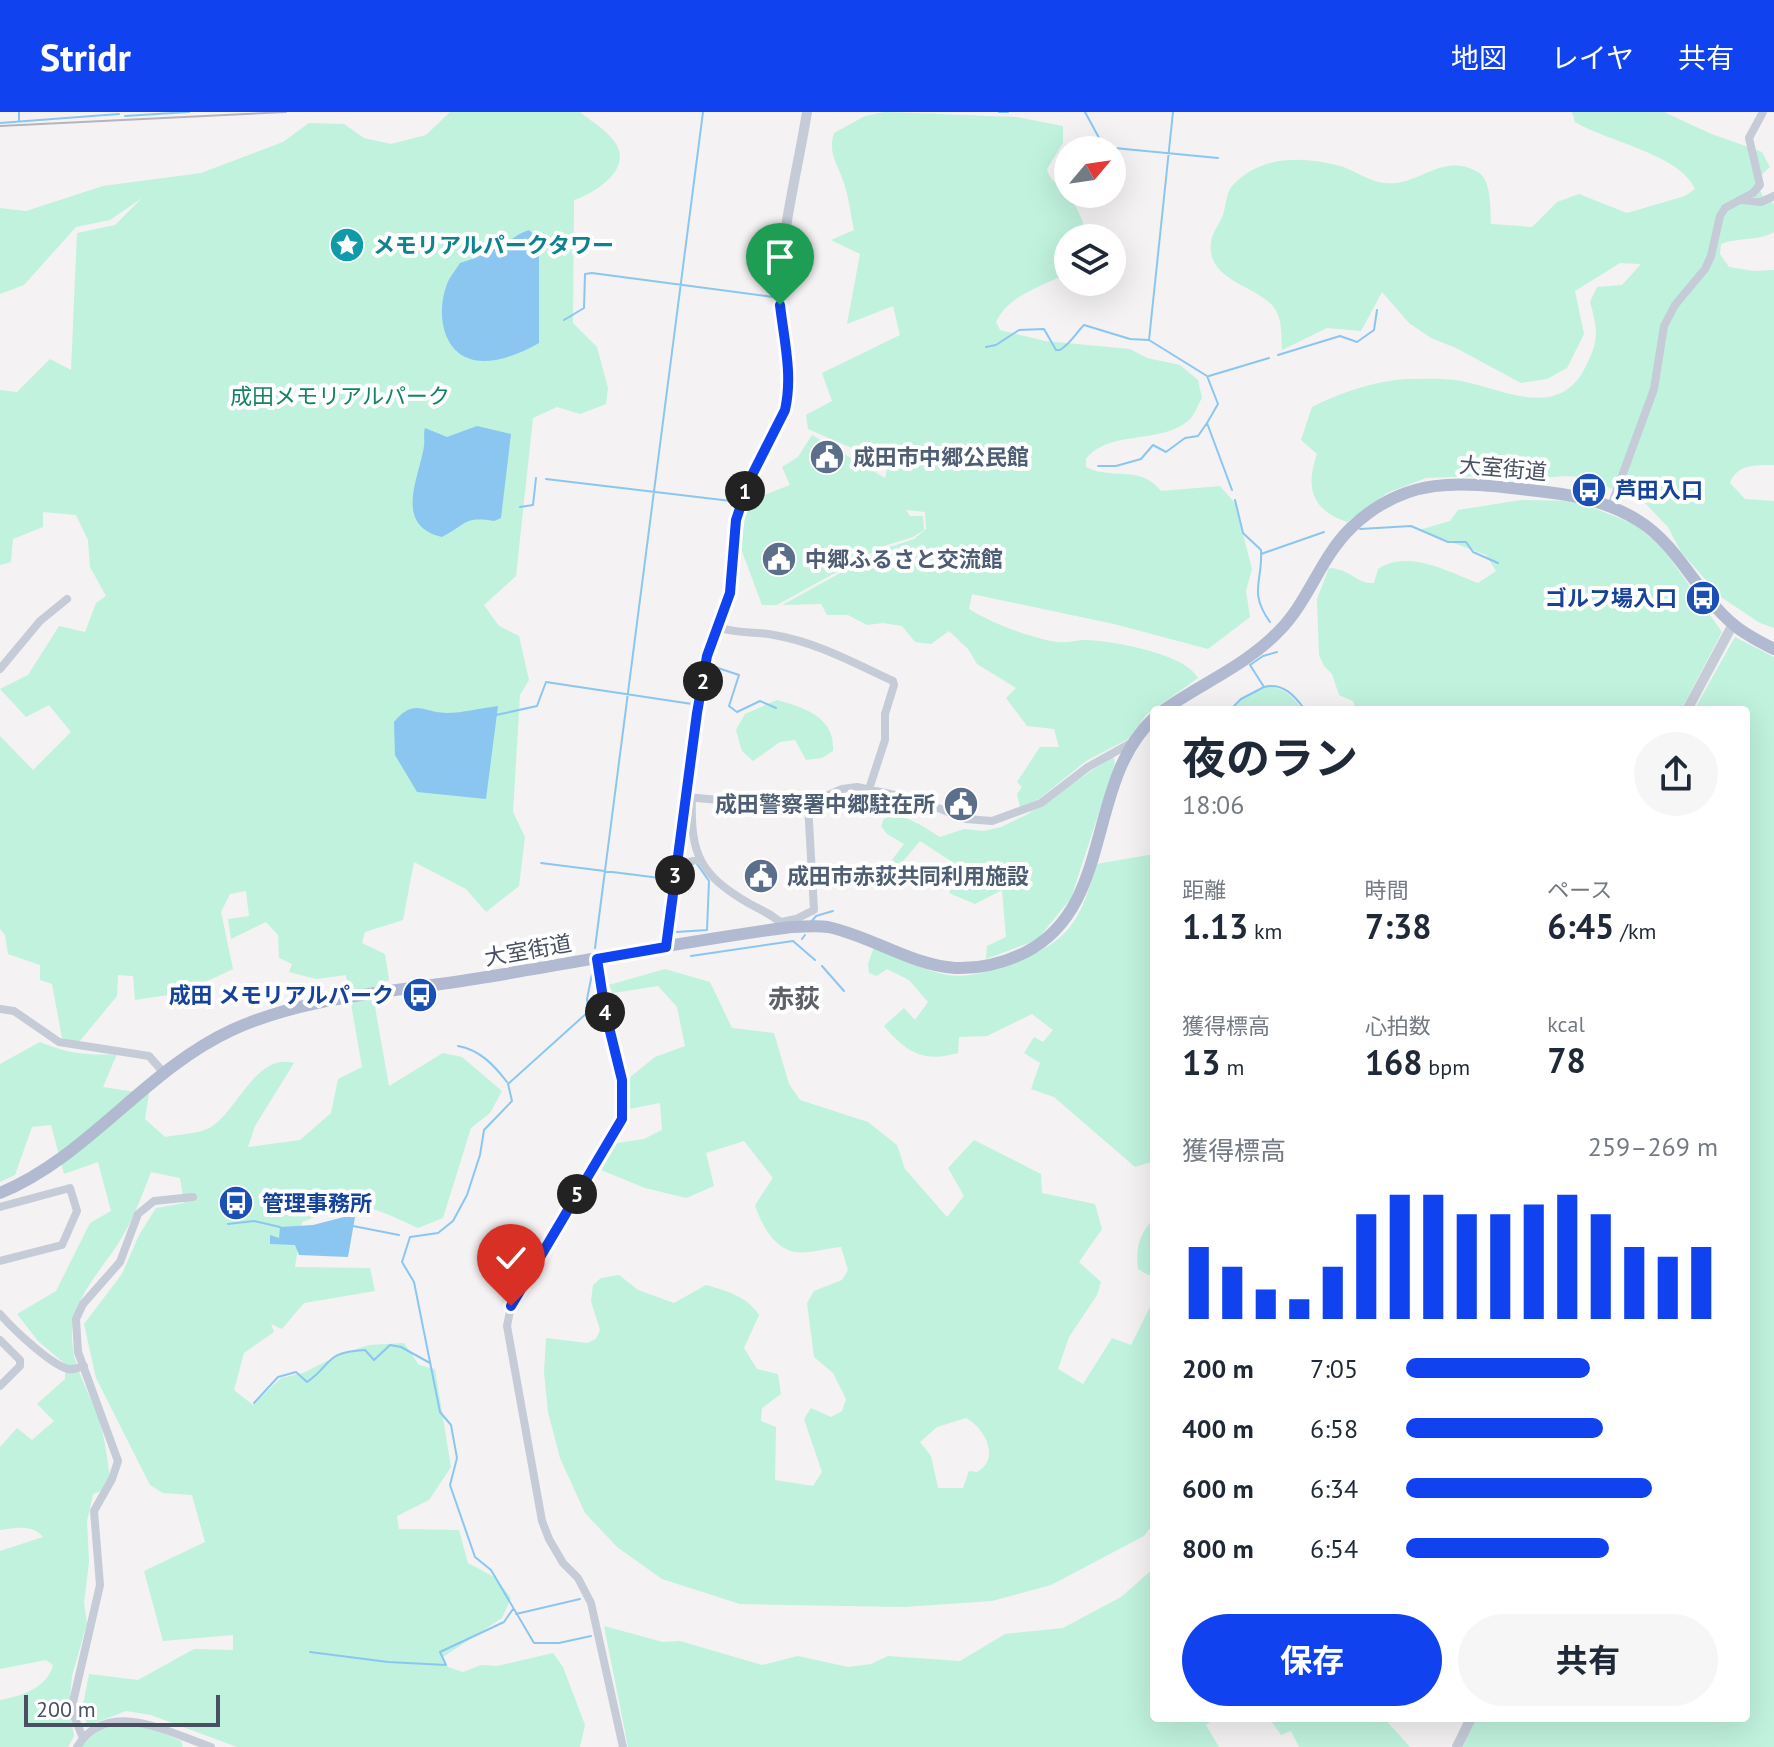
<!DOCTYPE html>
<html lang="ja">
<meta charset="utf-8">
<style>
:root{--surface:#fff;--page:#f6f6f7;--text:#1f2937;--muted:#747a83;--accent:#1142f0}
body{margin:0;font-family:"PT Sans","Noto Sans JP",sans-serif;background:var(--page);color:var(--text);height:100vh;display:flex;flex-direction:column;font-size:30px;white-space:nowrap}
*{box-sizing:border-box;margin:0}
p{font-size:26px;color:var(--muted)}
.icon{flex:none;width:44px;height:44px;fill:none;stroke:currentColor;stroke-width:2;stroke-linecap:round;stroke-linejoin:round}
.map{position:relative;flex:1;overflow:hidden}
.side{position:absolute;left:1150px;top:594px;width:600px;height:1016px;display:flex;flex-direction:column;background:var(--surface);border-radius:8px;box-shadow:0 8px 32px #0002}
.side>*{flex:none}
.needle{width:52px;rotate:61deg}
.fabs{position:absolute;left:1054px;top:24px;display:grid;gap:16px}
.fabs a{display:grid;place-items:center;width:72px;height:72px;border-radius:50%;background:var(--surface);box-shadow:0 8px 32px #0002;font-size:40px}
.scale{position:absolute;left:24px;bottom:20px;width:196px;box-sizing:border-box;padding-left:8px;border:4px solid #485061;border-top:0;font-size:22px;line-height:28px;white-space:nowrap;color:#485061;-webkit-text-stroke:6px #fff;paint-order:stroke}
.pin{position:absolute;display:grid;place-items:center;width:68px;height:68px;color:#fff;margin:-82px -34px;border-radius:50% 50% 50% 0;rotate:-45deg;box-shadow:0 0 8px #0007}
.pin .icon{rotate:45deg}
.km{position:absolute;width:40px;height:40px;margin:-20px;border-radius:50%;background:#222;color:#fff;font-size:22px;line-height:40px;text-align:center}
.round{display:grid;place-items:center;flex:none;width:84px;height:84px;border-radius:42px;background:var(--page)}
.headline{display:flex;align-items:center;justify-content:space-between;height:136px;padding:0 32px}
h1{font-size:44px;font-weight:700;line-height:60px}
.figures{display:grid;grid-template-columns:repeat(3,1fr);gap:12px;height:136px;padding:8px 32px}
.figures div{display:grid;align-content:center}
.figures b{font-size:34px;font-weight:700}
.figures small{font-size:22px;font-weight:400}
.figures p{font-size:22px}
.chart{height:224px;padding:16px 32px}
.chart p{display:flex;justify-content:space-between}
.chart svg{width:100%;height:144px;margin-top:8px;stroke:var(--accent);stroke-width:6}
.button{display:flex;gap:16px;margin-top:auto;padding:16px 32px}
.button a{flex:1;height:92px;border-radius:48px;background:var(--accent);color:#fff;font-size:32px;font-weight:700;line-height:92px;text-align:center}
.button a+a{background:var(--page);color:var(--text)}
ul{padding:0 32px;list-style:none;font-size:26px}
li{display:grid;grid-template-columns:128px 96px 1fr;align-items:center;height:60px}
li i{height:20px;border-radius:10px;background:var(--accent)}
header{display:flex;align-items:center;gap:48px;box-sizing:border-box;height:112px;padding:0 40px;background:var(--accent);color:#fff}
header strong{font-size:38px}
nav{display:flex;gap:44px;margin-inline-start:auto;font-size:28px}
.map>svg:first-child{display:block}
.green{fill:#c0f2de;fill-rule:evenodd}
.water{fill:#8bc6f1}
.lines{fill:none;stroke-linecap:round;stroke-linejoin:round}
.stream{stroke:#8bc6f1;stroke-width:2}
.minor{stroke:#c5cbd7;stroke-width:8}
.tertiary{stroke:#c5cbd7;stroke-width:10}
.primary{stroke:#b1bad1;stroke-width:12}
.rail{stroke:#b4b5bc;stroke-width:2}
.route-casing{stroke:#fff;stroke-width:16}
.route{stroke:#1142f0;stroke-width:10}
.labels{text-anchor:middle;stroke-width:8;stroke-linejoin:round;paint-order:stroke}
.culture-label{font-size:22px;font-weight:bold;fill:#0d838f;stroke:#fff;text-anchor:start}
.park-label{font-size:22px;fill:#138363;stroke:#fff}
.service-label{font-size:22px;font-weight:bold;fill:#4e5e75;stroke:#fff;text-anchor:start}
.street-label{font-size:22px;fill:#485061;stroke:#fff}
.transit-label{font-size:22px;font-weight:bold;fill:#164399;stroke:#fff;text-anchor:start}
.quarter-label{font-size:26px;font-weight:bold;fill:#5e6067;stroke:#fff}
</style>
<header>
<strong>Stridr</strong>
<nav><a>地図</a><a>レイヤ</a><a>共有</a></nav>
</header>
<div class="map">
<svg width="1774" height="1635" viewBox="0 0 1774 1635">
<rect width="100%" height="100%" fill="#f4f2f2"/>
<path class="green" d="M450,0h130c11,9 26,18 34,29 21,27 -19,52 -40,59l-1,123 24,24 11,41 -2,16 -26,10 -23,-7 -24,11 -17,158 -32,29 15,21 20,10 10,44 -9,15 -7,117 12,25 -6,49 -33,26 -20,-23 -52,-27 -11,58 -38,12 -3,11 23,11 4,26 -17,10 17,96 54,-33 19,4 40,34 -12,22 -19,15 -28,90 -25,10c-57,-26 -56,-29 -116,-6l-7,45 75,1 5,23 -71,12 -22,26 -11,-5 3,8 -30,21 -10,37 19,15 28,-27 22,-5 38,-19 28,-9 35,-2 15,22 16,4 16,98 -22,33 -32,16 2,13 60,1 9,33 28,15 15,20 -9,20 -59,39 5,10 15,5 18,-7 16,1 56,-13 10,14 22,58 -5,22h-343l-86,-32 -25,-4 -39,15 -4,-21 6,-31 49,6 56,-31 39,1v-15l-70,6 -19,-70 61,-29 -13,-47 -29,-2 -13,-8 -54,-107 -12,-54 38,-50 17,-39 17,-27 28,-5 -4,-25 -29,-6c-8,21 -16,42 -27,62 -19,34 -53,62 -52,104 1,31 18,54 27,82 7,22 9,44 12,67l-18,7 -6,27 2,41 -5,41 3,20 -15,53 -3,32 5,28 -6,11h-68v-47c22,-4 47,-12 53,-35l-7,-5 -46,9v-118l43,-14c-10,-13 -28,-9 -43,-7v-83l17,-19 15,12 22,-19 -17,-17 28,-25v-15l-27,-23 -21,-27 39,-23 34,-68 21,-12 -13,-49 -34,12 -13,-49 -19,2 -17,48 -15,7v-118l40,-22c26,11 48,14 77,12l-14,33 46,7 -4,25 20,18c15,-3 38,-3 49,-12 25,-18 43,-72 80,-62l-39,63 -7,21 52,-7 31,-27 7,-34 24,-12 -16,-92 -30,4 -27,-7 3,-8 -13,-6 -1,-23 -12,-13 -35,17 -3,-20 21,-3 -3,-25 -16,3 -9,18 12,57 -51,24 -47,7 -2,-24 -15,-1 -1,21 -38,46 -17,-4 -10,-54 -12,-4v-15l-32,-11 -3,-19 -5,-6v-193l33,34 38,-38 -22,-27 -23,12 -26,-28 28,-14 31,-49 26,6 11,-29 10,-7 -16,-29 -2,-27 -12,-25 -33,-3v15l-30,12 -2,23 -11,3v-175l17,2 33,-33 21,11 6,-137 38,-8 27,-27 -32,22 -34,7 -52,58 -24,9v-86l26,3 77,-25 98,-13 82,-31 26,-19 35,1 20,14 27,6 35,-9z
M885,0l132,5 46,9v17l-16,26c3,12 12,16 20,26 11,12 17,27 20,43h-19v35c-26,14 -59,21 -72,49l4,8 45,11 85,8 17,9 33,7 18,15 4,18c-4,6 -7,17 -13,22 -28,25 -80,9 -103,39v8c27,14 54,-3 75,24l59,-5 15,17 17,66 -6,22 4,26 -42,32 -94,-25 -142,-30 -3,15c24,15 60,28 88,33 8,1 17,-1 25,-2 27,0 103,13 116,38l-51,36 -19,25 -42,22 -47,38 -19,8 -3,-13 5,-7 -5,-5 23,-35h19l-5,-18 -27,-3 -21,-28 10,-10 -39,-24 -9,-15 -19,-18 -18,13 -16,-2 -13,-16 -19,-3 -16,2 -19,-10h-21l-6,-11 -39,1 102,-56 30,-10 12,-10 -1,-17 -19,-2 4,6h13l1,14 -11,7 -29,9 -107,59h-15l-22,-59 8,-45 42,-16 -8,-18 16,-10 14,-22 73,43 3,-13 -11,-13 -25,-4 -44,-19 -2,-14 26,-14 -10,-28 78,-38 -7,-29 -46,18 13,-70 -29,-14 23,-10c-3,-14 -5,-30 -9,-44 -6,-21 -18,-31 -11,-53l31,-17z
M1572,0h92l45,21 53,19 8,15 -13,12c3,12 4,20 17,24v29c-14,9 -35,5 -53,12l-1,10 9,13 24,4 21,-1v195c-19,0 -37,-1 -44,18l15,16 29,2v127l-14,-5 -39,-26 -40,-45 -13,-25 -24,-25 -60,-25 -21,-1 -62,6 -22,-6 -53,2 -39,15 -40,29c-35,-12 -42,-34 -30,-68l-16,-14 11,-33c27,-14 63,-26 94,-28 15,0 33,-1 49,1 44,6 103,44 131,-14 13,-26 12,-36 4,-64l7,-15 25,-2 19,-21 -21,-1 -45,28 9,43 -17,34 -20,11 -26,4 -65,-35 -25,-10 -22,-15 -27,-31 -21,39 -34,-3 -45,22c-1,-16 1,-34 -11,-46 -19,-19 -65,-25 -60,-62 1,-9 9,-19 12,-27 3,-9 3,-22 9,-29 29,-31 70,-30 108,-20 14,4 30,16 45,17 33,4 57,-32 93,-11 14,9 12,37 13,52l41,3 25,-25 22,-8 48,19 58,-17 10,-7c-15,-35 -87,-47 -120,-67z
M1521,388l55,1 58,23 28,23 60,85 -41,78h-325l-3,-9 -14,-6 -7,-21 -8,-8 -5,-11 -2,-56 12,-31c23,1 26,16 45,15l4,-14c30,-20 70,3 100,14l18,-12 -10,-16 -67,-25 31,-9 8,-11z
M1735,525l39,20v1090h-311l13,-29h270v-1008h-52z
M1269,574c17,2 23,11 34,24h-71l7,-10z
M777,588c28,8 58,17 56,51l-11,7 -16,2 -11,-20 -15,2 -27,19 -11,-10 -6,-21 9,-16z
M1113,644l2,7 -44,135 -34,42 -51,19 1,-13 19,-9 -4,-47 -27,14 -26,-11 14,-24 -43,-28 -20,24 -8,-5 12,-16 -17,-10 -6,-8 3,-7c20,-8 39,8 56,18l24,-8 20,2 17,-4 27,-13z
M1154,742v307l-19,6 -81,-70 -23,-8 9,-26 -16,-10 10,-16 9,5 10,-12 -21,-16 -45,22 -28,1 -1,16c-35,10 -52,-1 -74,-27l20,-18 11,12 13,-18 -19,-22 -22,-11 -10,7 -8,-3 -1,-9 6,-17c22,9 46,22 69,27 20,5 41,-1 60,-8 62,-21 77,-39 93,-102z
M665,857l45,13 22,46 42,5 15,51 11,16 68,22 29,23 8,24 42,48 17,-21 -16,-28 26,-28 67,34 1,19 53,11 7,25 -23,33 22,20 -4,13 -28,42 -11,32 25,15 29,-46 19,7 20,-40 3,1v217l-10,13 -93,49 -59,16 -89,6 -163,-3 -78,-25 -45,-32 -32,-34 -25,-55 -12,-46 -4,-40 2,-34 41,5 9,-4 4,-9 -9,-29 2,-16 8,-7 18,-3 19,15 36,13 32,-18c20,6 41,11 53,30l-15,33 13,21 21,5 3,20 -19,14 -1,13 15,6 -1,53 38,6 9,-14 -18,-53 7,-11 20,9 11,-6 4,-12 -13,-26 -19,-16 -7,-54 7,-12 28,-11 6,-10 -7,-23c-14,1 -32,7 -46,5 -21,-3 -35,-30 -40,-47l18,-27 -29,-37 -38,12 8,33 -28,12 -41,-10 -44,-18 16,-27 27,-4 18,-9 -2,-27 -31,6v-31l26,-21 30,-11 -8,-39 -19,-21 -45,7 -4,-8zM966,1306c19,10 35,41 11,54l-8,-1 -6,17h-25l-7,-32 -11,-14 17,-15z
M1154,1106v57h-6l-10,-6c-3,-21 2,-36 16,-51z
M1154,1456v150h61l-9,7 13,22h-591l-24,-121 59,16 17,-1 82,24 36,-9 50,11 23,-3 17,-8 72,5 45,-27 58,-6 58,-31z
M1269,1606h115l26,29h-111l-8,-16 -10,4z
M123,1611l33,7 25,11 2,6h-104l21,-18z"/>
<path class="water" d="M529,118l10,9v104c-16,9 -36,18 -55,18 -41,0 -49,-46 -37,-77 3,-8 9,-14 13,-21 13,-4 26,-9 39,-16 11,-5 17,-13 30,-17z
M477,314l34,8 -10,84 -7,3c-30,-5 -27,3 -52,16 -50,-12 -22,-61 -18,-91 1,-7 -1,-11 1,-18l22,9z
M498,594l-12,93 -69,-7 -22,-37 -1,-33c20,-24 28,-10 52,-9 17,0 35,-5 52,-7z
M344,1105h11l-7,40 -49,-2 -4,-10 -25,-1v-9l9,3 1,-11 33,-2z"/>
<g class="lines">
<path class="stream" d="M19,0v9
M999,0h9
M1085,0l19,35 114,11
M1173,0l-24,228 58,36 11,28 -11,19 25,67
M125,4l64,-4
M0,11l119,-9
M564,208l20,-12 1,-34 7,-1 181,24
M986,235l10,-2 23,-15 25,-1 12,21h4c11,-7 15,-16 24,-25l46,14 19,1
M1278,243l62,-19 17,6 17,-12 3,-20
M1209,264l60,-18
M1098,354h18l25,-7 12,-14 13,7 19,-14 13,-2 9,-13
M546,367l185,22
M1235,388l8,33 18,17c2,32 -13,41 9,72
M520,395l13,-2 3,-27
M1360,417l51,-3 37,16h18l7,10 25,11
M1261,442l63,-22
M1277,540l-14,4 -13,9 14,22c19,-5 31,9 41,23
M715,555l24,8 -10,31 8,6 23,-11 16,7
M1230,598l11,-11 23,-12
M496,603l41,-9 9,-24 146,22
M541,751l127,16
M811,810l5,-6 17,-5
M676,820l31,-2 2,-49 -12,-17
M802,827l3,-4
M595,836l108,-836
M691,844l102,-15 22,19
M822,854l22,25
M458,934c22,4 36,19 49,36
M228,1112l26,-3 26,6
M353,1114l46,9
M254,1291l24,-26 18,-5 11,10c26,-18 17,-30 58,-32l9,10 16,-15 11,2 29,16
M516,1502l64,-15
M591,1524l-32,7h-25l-43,-73 -16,-13 -25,-72 7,-27 -6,-33 -11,-13 -26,-130 -12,-20 8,-25 28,-4 15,-12 14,-26 13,-40 4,-25 28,-29 -4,-17 80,-72 -1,-13 5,-25
M310,1540l78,10 58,3 -6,-13 64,-30 9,-13"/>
<path class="minor" d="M1742,88l19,2 13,-6
M1611,394l43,-117 10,-63 11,-21 30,-36 6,-13 9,-40 5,-8 28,-15 7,-8 -11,-47 14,-26
M717,515c19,7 37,4 57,8 42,7 80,28 119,46l1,4 -9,29v26l-16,49
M0,557l40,-48 27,-22
M686,685l77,7 26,-4 19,4 34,-15 15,-2 61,13 48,19 26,2 49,-18 47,-36 43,-24
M692,685c-2,58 8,78 58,107 13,7 27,13 37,24
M677,754l22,-7
M781,810l15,-3 18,-9 -6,-106
M597,847l8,52 17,69v39l-93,152 -18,35 -4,20 35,195 7,18 14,24 15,15 13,25 32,144
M0,897l14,2 45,31 90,14 15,17
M0,1095l70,-19 7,23 -15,34 -62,16
M0,1202c13,15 47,47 65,54 7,3 13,0 19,-2
M0,1228l20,20v6l-20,20
M83,1626l-9,-22 -1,-14 27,-117 -6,-74 18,-32 6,-18 -40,-109 -2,-33 7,-15 37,-42 18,-48 16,-13 39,-4
M77,1635c31,-50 92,-14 134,0"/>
<path class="tertiary" d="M1687,598l46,-86
M666,835l31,-234 10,-57 23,-63 6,-73 13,-39 36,-71c9,-43 -8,-85 -5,-128 3,-57 18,-114 27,-170
M1457,1635l14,-29"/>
<path class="primary" d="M1164,598c38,-27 83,-45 115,-79 30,-30 42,-75 73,-104 54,-52 109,-45 177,-37 39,4 75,9 110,31 40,25 58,73 94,103 11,10 27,18 41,25
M0,1081c88,-36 145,-123 232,-163 74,-34 162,-38 242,-51 106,-17 211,-38 317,-52 12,0 25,-2 37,0 43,9 83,38 127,41 25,1 49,-5 71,-16 89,-46 59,-170 128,-234"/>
<path class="rail" d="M0,14l286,-14"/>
</g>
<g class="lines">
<g class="route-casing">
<path id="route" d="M511,1194l111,-187v-39l-17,-69 -8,-52 69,-12 31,-234 10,-57 23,-63 6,-73 13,-39 36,-71c8,-35 -1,-70 -5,-105"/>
</g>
<use href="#route" class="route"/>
</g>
<defs>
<g id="sight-disc" transform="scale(1.8)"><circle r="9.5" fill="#0f9aa8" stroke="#fff"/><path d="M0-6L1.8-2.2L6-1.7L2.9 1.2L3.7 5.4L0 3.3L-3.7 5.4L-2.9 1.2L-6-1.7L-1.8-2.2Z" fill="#fff"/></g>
<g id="civic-disc" transform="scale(1.8)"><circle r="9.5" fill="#5c6f8a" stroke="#fff"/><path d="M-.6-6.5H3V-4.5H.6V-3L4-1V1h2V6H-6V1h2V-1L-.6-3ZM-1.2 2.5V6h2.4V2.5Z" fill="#fff"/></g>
<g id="bus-disc" transform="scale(1.8)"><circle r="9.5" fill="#1a4fb4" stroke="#fff"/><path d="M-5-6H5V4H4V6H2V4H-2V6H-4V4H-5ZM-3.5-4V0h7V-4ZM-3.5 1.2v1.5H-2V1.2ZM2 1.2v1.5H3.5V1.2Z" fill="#fff"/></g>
</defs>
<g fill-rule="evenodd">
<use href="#sight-disc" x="347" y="133"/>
<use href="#civic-disc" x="827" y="345"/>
<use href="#bus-disc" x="1589" y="378"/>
<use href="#civic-disc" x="779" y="447"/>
<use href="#bus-disc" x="1703" y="486"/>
<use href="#civic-disc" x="961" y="692"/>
<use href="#civic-disc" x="761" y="764"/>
<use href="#bus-disc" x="420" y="883"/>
<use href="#bus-disc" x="236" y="1091"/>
</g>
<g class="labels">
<g class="culture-label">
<text x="373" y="141">メモリアルパークタワー</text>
</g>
<g class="park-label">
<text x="340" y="292">成田メモリアルパーク</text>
</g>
<g class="service-label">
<text x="853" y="353">成田市中郷公民館</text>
<text x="805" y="455">中郷ふるさと交流館</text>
<text x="935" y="700" text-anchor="end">成田警察署中郷駐在所</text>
<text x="787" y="772">成田市赤荻共同利用施設</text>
</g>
<g class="street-label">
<text transform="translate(1503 356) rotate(5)" y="8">大室街道</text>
<text transform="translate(528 838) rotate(-10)" y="8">大室街道</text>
</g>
<g class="transit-label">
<text x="1615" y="386">芦田入口</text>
<text x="1677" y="494" text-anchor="end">ゴルフ場入口</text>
<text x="394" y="891" text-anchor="end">成田 メモリアルパーク</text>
<text x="262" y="1099">管理事務所</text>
</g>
<g class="quarter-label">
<text x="794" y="896">赤荻</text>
</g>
</g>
</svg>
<div class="fabs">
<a><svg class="needle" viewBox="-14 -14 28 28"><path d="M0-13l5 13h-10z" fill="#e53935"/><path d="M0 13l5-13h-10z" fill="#747a83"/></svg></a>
<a><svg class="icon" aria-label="layers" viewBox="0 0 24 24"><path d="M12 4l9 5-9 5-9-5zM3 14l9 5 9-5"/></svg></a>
</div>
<div class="scale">200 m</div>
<div class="pin" style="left:780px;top:193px;background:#1e9e55"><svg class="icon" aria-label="arrive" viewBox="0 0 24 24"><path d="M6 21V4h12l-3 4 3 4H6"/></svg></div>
<div class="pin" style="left:511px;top:1194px;background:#d93025"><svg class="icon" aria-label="check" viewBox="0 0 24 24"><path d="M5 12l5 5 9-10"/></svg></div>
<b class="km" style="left:745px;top:379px">1</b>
<b class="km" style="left:703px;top:569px">2</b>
<b class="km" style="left:675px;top:763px">3</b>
<b class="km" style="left:605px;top:900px">4</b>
<b class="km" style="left:577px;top:1082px">5</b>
<section class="side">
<div class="headline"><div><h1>夜のラン</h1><p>18:06</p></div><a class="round"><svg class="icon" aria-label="share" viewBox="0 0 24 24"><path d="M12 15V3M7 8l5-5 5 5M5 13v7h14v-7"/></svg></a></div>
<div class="figures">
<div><p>距離</p><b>1.13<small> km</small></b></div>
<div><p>時間</p><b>7:38</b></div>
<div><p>ペース</p><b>6:45<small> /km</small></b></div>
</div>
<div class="figures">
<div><p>獲得標高</p><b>13<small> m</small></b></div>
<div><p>心拍数</p><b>168<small> bpm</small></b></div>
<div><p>kcal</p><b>78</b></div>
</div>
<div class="chart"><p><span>獲得標高</span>259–269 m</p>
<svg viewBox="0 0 160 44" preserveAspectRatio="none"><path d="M5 44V22M15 44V28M25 44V35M35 44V38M45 44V28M55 44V12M65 44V6M75 44V6M85 44V12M95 44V12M105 44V9M115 44V6M125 44V12M135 44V22M145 44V25M155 44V22"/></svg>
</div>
<ul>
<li><b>200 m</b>7:05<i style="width:59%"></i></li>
<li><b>400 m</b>6:58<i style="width:63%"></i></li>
<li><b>600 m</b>6:34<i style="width:79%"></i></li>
<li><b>800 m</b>6:54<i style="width:65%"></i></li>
</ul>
<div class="button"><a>保存</a><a>共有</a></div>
</section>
</div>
